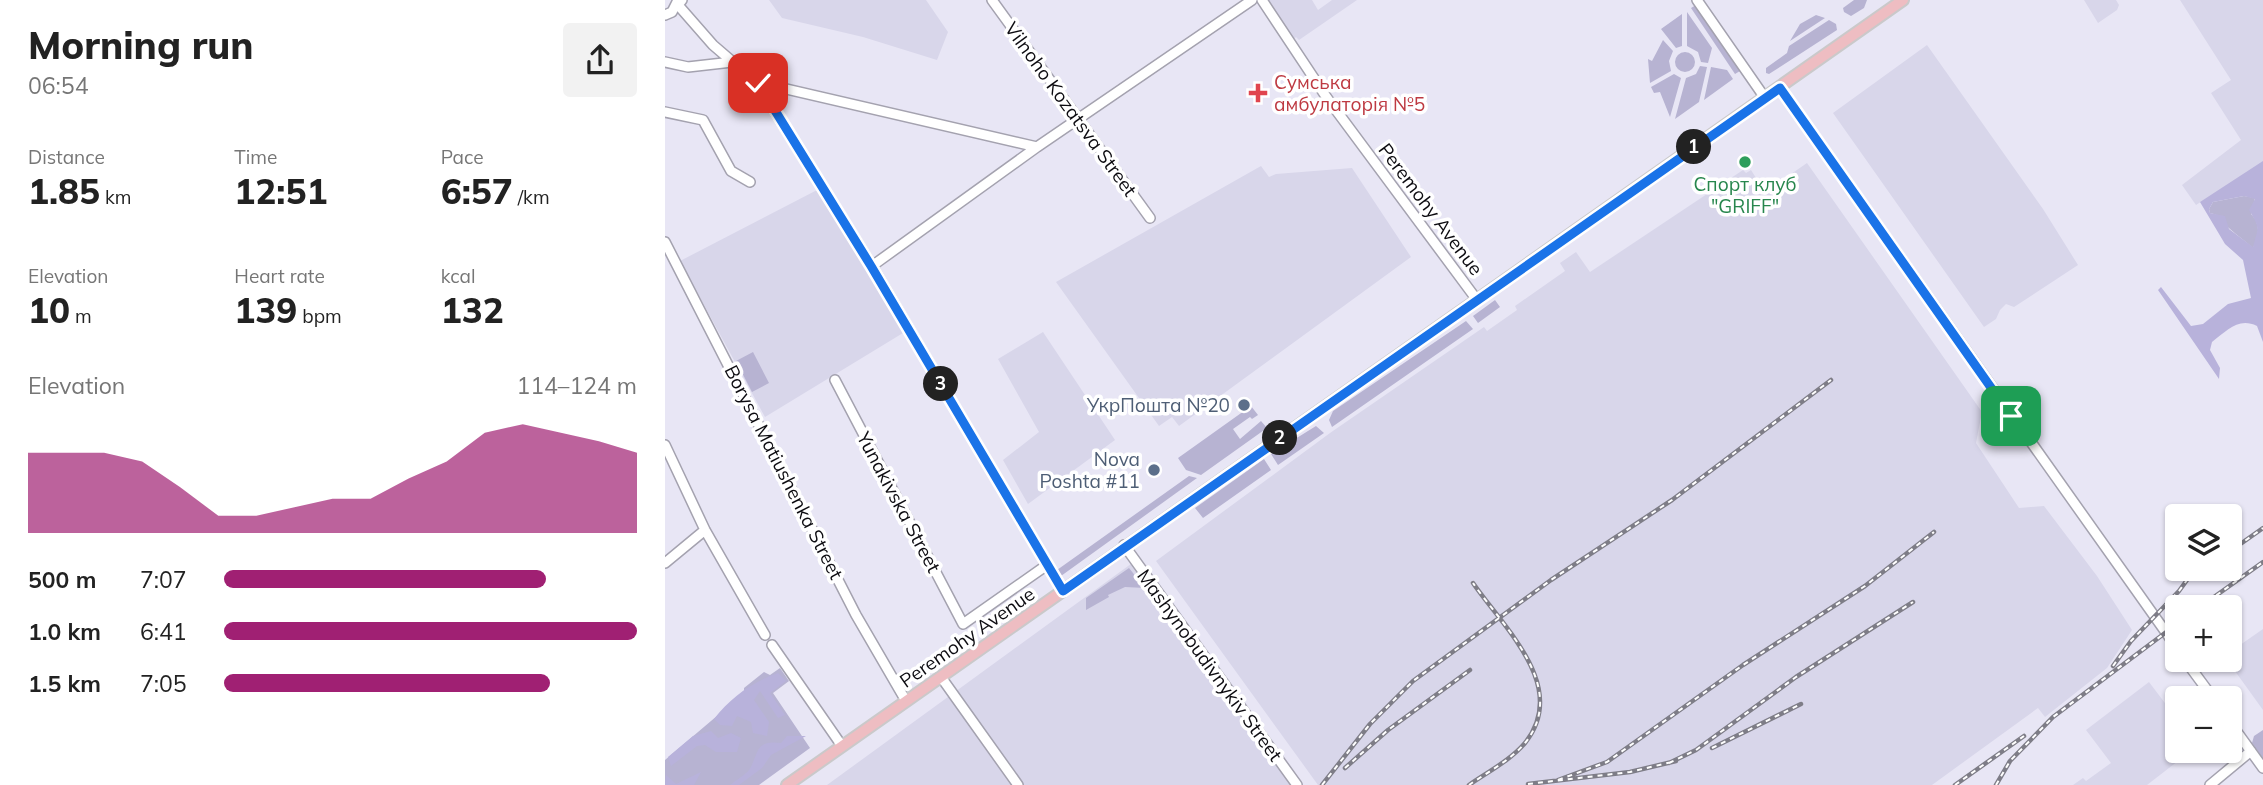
<!DOCTYPE html>
<meta charset="utf-8">
<style>
:root{--surface:#fff;--page:#f2f2f2;--text:#222;--muted:#767676;--accent:#a02073}
body{margin:0;font-family:Mulish,sans-serif;background:var(--page);color:var(--text);height:100vh;display:flex;flex-direction:column;font-size:26px;white-space:nowrap}
*{box-sizing:border-box;margin:0}
p{font-size:23px;color:var(--muted)}
.icon{flex:none;width:38px;height:38px;fill:none;stroke:currentColor;stroke-width:2;stroke-linecap:round;stroke-linejoin:round}
.map{position:relative;flex:1;overflow:hidden}
.sheet{display:flex;flex-direction:column;background:var(--surface);width:665px}
.sheet>*{flex:none}
.controls{position:absolute;left:1500px;top:504px;display:grid;gap:14px}
.controls a{display:grid;place-items:center;width:77px;height:77px;border-radius:7px;background:var(--surface);box-shadow:0 2px 5px #0004;font-size:35px}
.pin{position:absolute;display:grid;place-items:center;width:60px;height:60px;color:#fff;margin:-30px;border-radius:14px;box-shadow:0 4px 10px #0006}
.km{position:absolute;width:35px;height:35px;margin:-18px;border-radius:50%;background:#222;color:#fff;font-size:19px;line-height:35px;text-align:center}
.round{display:grid;place-items:center;flex:none;width:74px;height:74px;border-radius:7px;background:var(--page)}
.overview{display:flex;align-items:center;justify-content:space-between;height:119px;padding:0 28px}
h1{font-size:38px;font-weight:800;line-height:52px}
.figures{display:grid;grid-template-columns:repeat(3,1fr);gap:10px;height:119px;padding:7px 28px}
.figures div{display:grid;align-content:center}
.figures b{font-size:35px;font-weight:800}
.figures small{font-size:19px;font-weight:400}
.figures p{font-size:19px}
.chart{height:196px;padding:14px 28px}
.chart p{display:flex;justify-content:space-between}
.chart svg{width:100%;height:126px;margin-top:7px;fill:var(--accent);opacity:.7}
ul{padding:0 28px;list-style:none;font-size:23px}
li{display:grid;grid-template-columns:112px 84px 1fr;align-items:center;height:52px}
li i{height:18px;border-radius:9px;background:var(--accent)}
main{display:flex;flex:1;min-height:0}
.map>svg:first-child{display:block}
.built{fill:#d8d6ea}
.green{fill:#b7b3d2}
.forest{fill:#b8b2db;fill-rule:evenodd}
.lines{fill:none;stroke-linecap:round;stroke-linejoin:round}
.minor-casing{stroke:#a4a2af;stroke-width:12}
.major-casing{stroke:#cac9ca;stroke-width:14}
.minor{stroke:#fff;stroke-width:9}
.major{stroke:#eebdc2;stroke-width:10}
.rail-casing{stroke:#7e7d87;stroke-width:4.5}
.rail{stroke:#fff;stroke-width:2;stroke-dasharray:5;stroke-linecap:butt}
.route-casing{stroke:#fff;stroke-width:14}
.route{stroke:#1a73e8;stroke-width:9}
.health-dot{fill:#e0444e;stroke:#fff;stroke-width:2.5}
.leisure-dot{fill:#2e9e5b;stroke:#fff;stroke-width:2.5}
.service-dot{fill:#5c6f8a;stroke:#fff;stroke-width:2.5}
.labels{text-anchor:middle;stroke-width:7;stroke-linejoin:round;paint-order:stroke}
.health-label{font-size:19px;fill:#be3a42;stroke:#fff;text-anchor:start}
.street-label{font-size:19px;fill:#0c0b10;stroke:#fff}
.leisure-label{font-size:19px;fill:#27864d;stroke:#fff}
.service-label{font-size:19px;fill:#4e5e75;stroke:#fff;text-anchor:end}
</style>
<main>
<section class="sheet">
<div class="overview"><div><h1>Morning run</h1><p>06:54</p></div><a class="round"><svg class="icon" aria-label="share" viewBox="0 0 24 24"><path d="M12 15V3M7 8l5-5 5 5M5 13v7h14v-7"/></svg></a></div>
<div class="figures">
<div><p>Distance</p><b>1.85<small> km</small></b></div>
<div><p>Time</p><b>12:51</b></div>
<div><p>Pace</p><b>6:57<small> /km</small></b></div>
</div>
<div class="figures">
<div><p>Elevation</p><b>10<small> m</small></b></div>
<div><p>Heart rate</p><b>139<small> bpm</small></b></div>
<div><p>kcal</p><b>132</b></div>
</div>
<div class="chart"><p><span>Elevation</span>114–124 m</p>
<svg viewBox="0 0 160 44" preserveAspectRatio="none"><path d="M0 44V16L10 16L20 16L30 19L40 28L50 38L60 38L70 35L80 32L90 32L100 25L110 19L120 9L130 6L140 9L150 12L160 16V44z"/></svg>
</div>
<ul>
<li><b>500 m</b>7:07<i style="width:78%"></i></li>
<li><b>1.0 km</b>6:41<i style="width:100%"></i></li>
<li><b>1.5 km</b>7:05<i style="width:79%"></i></li>
</ul>
</section>
<div class="map">
<svg width="1598" height="785" viewBox="0 0 1598 785">
<rect width="100%" height="100%" fill="#e8e6f5"/>
<path class="built" d="M104,0h157l22,32 -11,28 -74,-23 -81,-19z
M603,0h44l6,10 14,-10h25l-58,40 -3,-3 -3,3z
M1419,0h32l3,5 -2,5 -19,13z
M1515,0h83v162l-67,43 -14,-20 59,-45 -30,-47 20,-13z
M1262,45l116,164 35,56 -64,42 -8,-3 -6,6 -4,9 -12,8 -151,-214z
M1142,163l175,249 -6,31 43,65 25,-2 53,70 35,54 -25,38 -62,49 -7,-9 -106,77h-614l-162,-224 174,-128 154,-106 3,4 30,-21 -2,-4 50,-35 -5,-8 16,-11 14,20 153,-102 3,3 5,-3 14,22z
M596,166l8,11 7,-3 76,-6 59,89 -232,169 -7,-9 -13,9 -103,-144z
M154,189l84,144 -138,84 -85,-156z
M378,332l72,108 -87,64 -25,-44 36,-28 -41,-73z
M470,561l157,224h-465z
M1598,629v81l-36,-50 3,-8z
M1484,682l28,37v32h14l-44,34h-74l10,-7 3,3 25,-18 -25,-33z"/>
<path class="green" d="M1189,0h13l-3,8 -13,8 -7,-4 -1,-4z
M1031,5l44,66 -5,3 -44,-66z
M1022,12l25,36 -4,15 -7,-1 -3,-10 -11,-6z
M1017,14v32l-6,2 -15,-19z
M1151,15l9,3 -35,23 10,-17z
M1164,20l7,4 1,6 -68,44 -3,-1v-5l21,-15 2,-7z
M998,40l10,11 -4,10 2,10 -21,12 -2,-24 4,2z
M1010 62a10 10 0 1 1 20 0a10 10 0 1 1-20 0Z
M1035,66l7,1 -8,35 -24,17 11,-41 10,-4z
M1046,67l16,3 6,9 -29,21z
M1009,74l7,4 -11,39 -10,-25 -6,1 -3,-6z
M1579,196l11,2 -4,16c10,11 8,21 2,34 -8,-7 -15,-12 -23,-19 -10,-8 -3,-12 -20,-16l-1,-4 4,-7z
M830,300l5,7 -22,16 -5,-7z
M801,321l7,8 -141,98 -3,-7 4,-9z
M88,352l16,31 -17,9 -16,-31z
M586,406l7,9 -6,4 -2,-2 -17,12 7,10 21,-18 6,7 -66,47 -15,-5 -8,-12z
M651,426l8,7 -46,32 -7,-11z
M599,459l7,11 -68,48 -8,-10z
M524,476l8,2 -136,98 -4,-6z
M464,568l16,20 -20,-1 -17,8 1,2 -23,13v-12z
M115,668l9,13 -16,12 37,55 -51,37h-94v-25l79,-67v-5l20,-16 6,3z
M1598,730v29l-11,-16 2,-7z"/>
<path class="forest" d="M1598,161v181l-6,-16c-19,-9 -30,5 -45,16l-2,8 10,18 -1,11 -61,-89 3,-3 30,39 12,-2 25,-20 23,-6 -8,-38 -18,-16 -25,-42zM1579,196l11,3 -6,11c12,20 9,17 4,37l-24,-18 -4,-13 -15,-3 -1,-4 4,-7z
M113,673l8,8 -16,12 15,22 -7,3 -18,-27 -6,9 15,22 -2,14 -14,-3 -2,-11 -14,-6 -5,10 -12,-1 -6,-6c17,-22 38,-37 64,-46z
M46,731l7,7 13,-5 10,5 -4,14h-21l-11,-7 -8,1 -26,20 -3,-9 25,-21z
M122,736h19l-35,19 -9,13 -23,17h-9c6,-5 15,-10 19,-15 10,-15 5,-31 32,-27z
M36,772l-7,13h-29l1,-10 10,9z"/>
<g class="lines">
<g class="minor-casing">
<path id="minor" d="M17,0l-4,5 35,40 43,37 281,65 215,-147
M327,0l158,218
M597,0l65,98 150,202
M1032,0l68,98
M0,15l7,-3 5,-10
M0,62l23,5 44,-5
M91,82l116,184 191,325
M1115,88l397,560
M0,112l38,8 28,51 19,11
M0,242l191,373 50,86
M207,266l165,-119
M170,380l128,244 84,-59
M0,445l40,85 60,105
M459,545l173,240
M0,563l40,-33
M107,645l70,101
M1520,660l28,38
M276,677l77,108
M1564,721l34,47
M1545,785l41,-34"/>
</g>
<g class="major-casing">
<path id="major" d="M122,785l1116,-785"/>
</g>
<use href="#minor" class="minor"/>
<use href="#major" class="major"/>
<g class="rail-casing">
<path id="rail" d="M1564,532l2,-2
M1564,552l34,-24
M1535,607l63,-45
M1448,666l18,-25 48,-50 16,-22
M1047,748l89,-44
M1004,763l27,-13 100,-73 117,-75
M680,768l43,-38 82,-60
M893,780l49,-18 136,-97 122,-79 69,-54
M863,784l102,-12 46,-11
M657,785l48,-61 43,-43 138,-101 121,-80 159,-120
M804,785c17,-12 42,-25 56,-42 45,-56 -22,-116 -52,-160
M1290,785l69,-49
M1331,785l14,-24 43,-44 124,-93"/>
</g>
<use href="#rail" class="rail"/>
</g>
<g class="lines">
<g class="route-casing">
<path id="route" d="M93,83l113,183 192,325 717,-503 231,328"/>
</g>
<use href="#route" class="route"/>
</g>
<path class="health-dot" d="M589.5 82.5h7v7h7v7h-7v7h-7v-7h-7v-7h7z"/>
<circle class="leisure-dot" cx="1080" cy="162" r="7"/>
<g class="service-dot">
<circle cx="579" cy="405" r="7"/>
<circle cx="489" cy="470" r="7"/>
</g>
<g class="labels">
<g class="health-label">
<text x="609" y="89">Сумська<tspan x="609" dy="22">амбулаторія №5</tspan></text>
</g>
<g class="street-label">
<text transform="translate(406 109) rotate(54)" y="7">Vilnoho Kozatsva Street</text>
<text transform="translate(766 209) rotate(53)" y="7">Peremohy Avenue</text>
<text transform="translate(119 472) rotate(63)" y="7">Borysa Matiushenka Street</text>
<text transform="translate(234 502) rotate(62)" y="7">Yunakivska Street</text>
<text transform="translate(302 637) rotate(-35)" y="7">Peremohy Avenue</text>
<text transform="translate(545 665) rotate(54)" y="7">Mashynobudivnykiv Street</text>
</g>
<g class="leisure-label">
<text x="1080" y="191">Спорт клуб<tspan x="1080" dy="22">"GRIFF"</tspan></text>
</g>
<g class="service-label">
<text x="565" y="412">УкрПошта №20</text>
<text x="475" y="466">Nova<tspan x="475" dy="22">Poshta #11</tspan></text>
</g>
</g>
</svg>
<div class="controls">
<a><svg class="icon" aria-label="layers" viewBox="0 0 24 24"><path d="M12 4l9 5-9 5-9-5zM3 14l9 5 9-5"/></svg></a>
<a>+</a>
<a>−</a>
</div>
<div class="pin" style="left:1346px;top:416px;background:#1e9e55"><svg class="icon" aria-label="arrive" viewBox="0 0 24 24"><path d="M6 21V4h12l-3 4 3 4H6"/></svg></div>
<div class="pin" style="left:93px;top:83px;background:#d93025"><svg class="icon" aria-label="check" viewBox="0 0 24 24"><path d="M5 12l5 5 9-10"/></svg></div>
<b class="km" style="left:1029px;top:147px">1</b>
<b class="km" style="left:615px;top:438px">2</b>
<b class="km" style="left:276px;top:384px">3</b>
</div>
</main>
